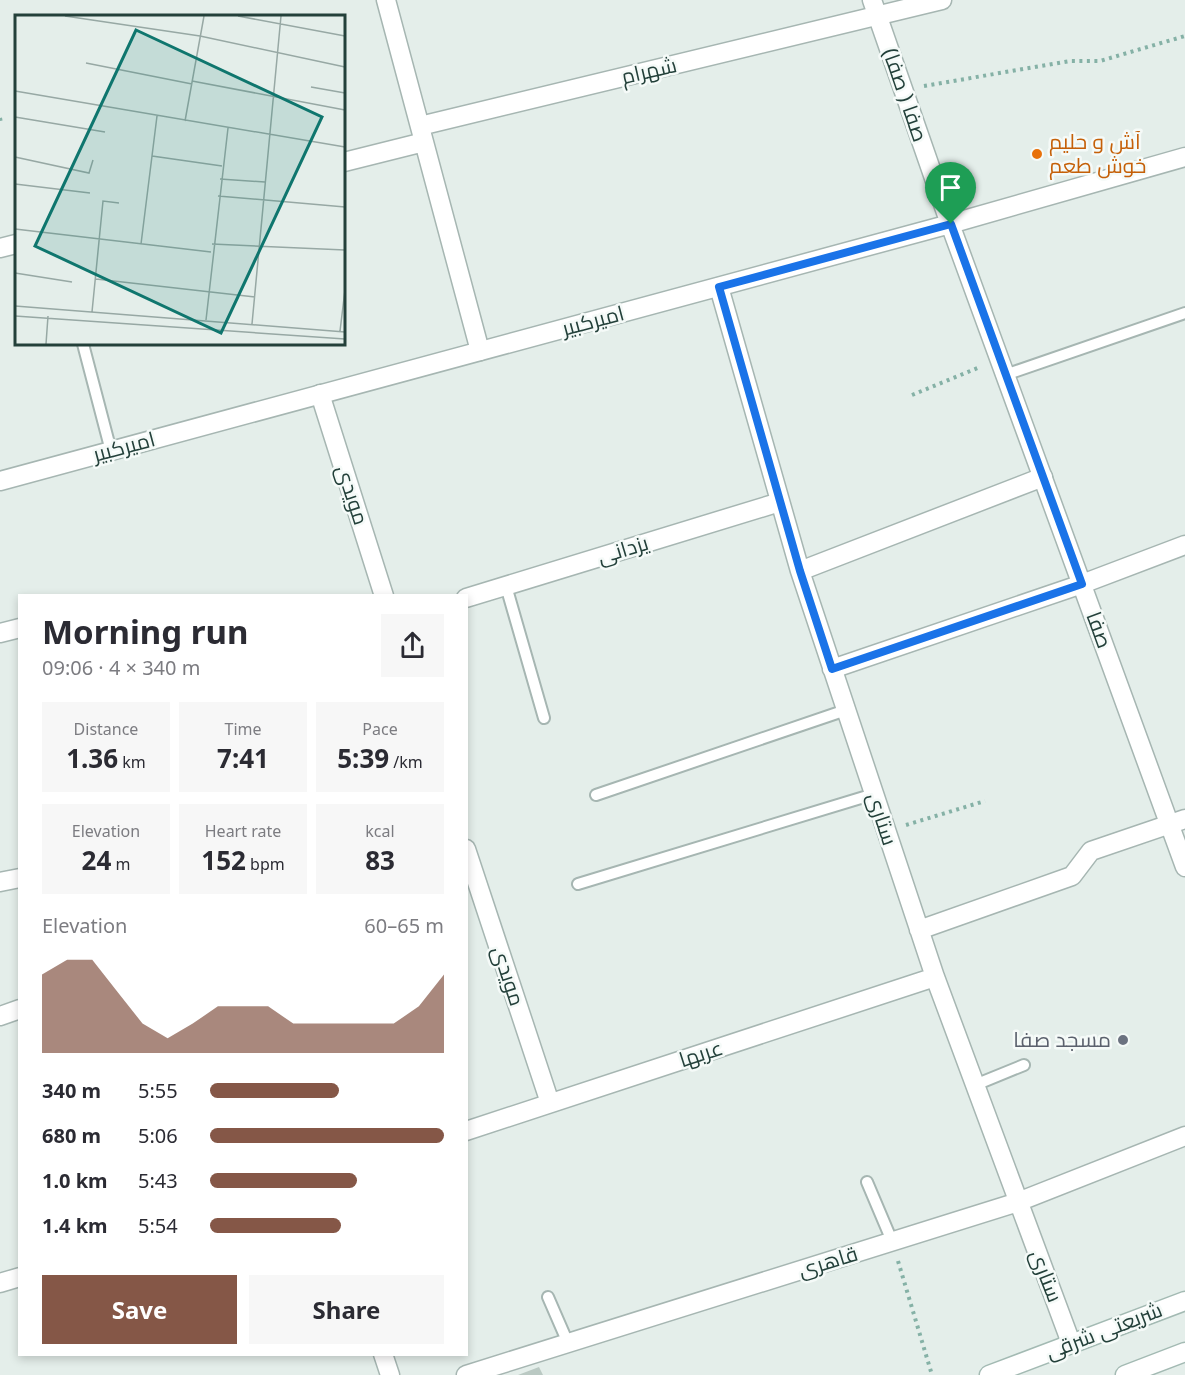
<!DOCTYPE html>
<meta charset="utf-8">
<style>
:root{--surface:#fff;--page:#f7f7f7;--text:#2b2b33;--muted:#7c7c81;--accent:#855747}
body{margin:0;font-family:"Noto Sans",Cairo,sans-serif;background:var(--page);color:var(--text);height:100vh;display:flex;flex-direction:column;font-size:22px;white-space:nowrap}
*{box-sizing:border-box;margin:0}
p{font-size:20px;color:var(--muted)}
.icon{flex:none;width:33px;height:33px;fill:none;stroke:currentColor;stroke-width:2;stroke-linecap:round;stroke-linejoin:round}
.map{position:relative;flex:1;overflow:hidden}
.panel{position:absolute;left:18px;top:594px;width:450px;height:762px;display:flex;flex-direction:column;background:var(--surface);border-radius:0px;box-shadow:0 3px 9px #0003}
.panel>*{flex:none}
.pin{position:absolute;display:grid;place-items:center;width:51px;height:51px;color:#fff;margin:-62px -26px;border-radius:50% 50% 50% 0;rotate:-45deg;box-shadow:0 0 6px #0007}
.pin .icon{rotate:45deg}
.round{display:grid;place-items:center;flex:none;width:63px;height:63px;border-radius:0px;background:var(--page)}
.summary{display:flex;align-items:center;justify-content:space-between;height:102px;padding:0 24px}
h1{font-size:33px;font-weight:700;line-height:45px}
.figures{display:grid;grid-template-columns:repeat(3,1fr);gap:9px;height:102px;padding:6px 24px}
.figures div{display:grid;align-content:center;border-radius:0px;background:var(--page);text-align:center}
.figures b{font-size:26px;font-weight:700}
.figures small{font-size:16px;font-weight:400}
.figures p{font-size:16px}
.chart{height:168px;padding:12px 24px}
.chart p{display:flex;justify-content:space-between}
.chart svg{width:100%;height:108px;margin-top:6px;fill:var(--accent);opacity:.7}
.action{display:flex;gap:12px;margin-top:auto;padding:12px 24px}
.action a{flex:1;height:69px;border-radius:0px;background:var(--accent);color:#fff;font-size:24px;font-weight:700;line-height:69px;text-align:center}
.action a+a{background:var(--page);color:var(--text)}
ul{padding:0 24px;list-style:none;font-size:20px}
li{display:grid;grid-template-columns:96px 72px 1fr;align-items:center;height:45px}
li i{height:15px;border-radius:8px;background:var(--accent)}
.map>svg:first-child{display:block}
.building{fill:#bac9c3}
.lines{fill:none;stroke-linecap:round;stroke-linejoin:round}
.service-casing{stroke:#a6b6b2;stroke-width:14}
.minor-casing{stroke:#a6b6b2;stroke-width:21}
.tertiary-casing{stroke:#a6b6b2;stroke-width:21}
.secondary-casing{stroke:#a3bab3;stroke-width:21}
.path{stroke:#85b1a6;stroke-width:4;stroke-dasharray:3 4.5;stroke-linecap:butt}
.service{stroke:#fff;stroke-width:10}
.minor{stroke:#fff;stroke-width:18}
.tertiary{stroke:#fff;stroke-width:18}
.secondary{stroke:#fff;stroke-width:18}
.route-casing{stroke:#fff;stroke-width:12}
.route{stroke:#1a73e8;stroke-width:8}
.food-dot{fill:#e8710a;stroke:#f5faf8;stroke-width:2}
.worship-dot{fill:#6b7280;stroke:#f5faf8;stroke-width:2}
.labels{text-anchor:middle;stroke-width:5;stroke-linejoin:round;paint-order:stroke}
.street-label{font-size:21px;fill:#23403a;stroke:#f5faf8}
.food-label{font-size:21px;fill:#c56008;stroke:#f5faf8;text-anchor:start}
.worship-label{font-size:21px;fill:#5b616d;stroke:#f5faf8;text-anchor:end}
.inset-road{fill:none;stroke:#97a8a4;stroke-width:1.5}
.view{fill:#0f766e;fill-opacity:0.15;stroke:#0f766e;stroke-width:3}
.inset-edge{fill:none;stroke:#23403a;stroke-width:3}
</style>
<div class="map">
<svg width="1185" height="1375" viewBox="0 0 1185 1375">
<rect width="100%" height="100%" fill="#e4eeea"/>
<path class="building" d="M539,1367l4,8h-25z"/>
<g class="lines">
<g class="service-casing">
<path id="service" d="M83,344l28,107
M1005,375l180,-62
M506,586l38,132
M596,795l250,-85
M578,884l296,-90
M975,1085l49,-20
M867,1182l25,59
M548,1297l20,46"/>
</g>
<g class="minor-casing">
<path id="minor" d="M386,0l94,351
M420,126l522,-126
M344,162l80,-20
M0,248l16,-4
M719,287l81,284 135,406 136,366
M320,394l64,202
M800,571l243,-94
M466,598l314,-96
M0,633l20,-5
M832,669l250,-85 103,-39
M466,849l84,254
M0,882l20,-4
M919,930l153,-54 19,-25 94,-32
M0,1016l20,-7
M466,1131l469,-154
M0,1283l20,-6
M383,1354l7,21
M466,1375l552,-173 167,-66"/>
</g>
<g class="tertiary-casing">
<path id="tertiary" d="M872,0l78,224 235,643
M0,481l950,-257 235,-67"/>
</g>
<g class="secondary-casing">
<path id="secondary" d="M989,1375l196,-74
M1125,1375l60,-23"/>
</g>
<path class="path" d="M924,86l146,-25h30l85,-25
M0,118l1,5
M912,395l68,-28
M906,825l79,-24
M898,1261l34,114"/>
<use href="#service" class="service"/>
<use href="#minor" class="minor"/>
<use href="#tertiary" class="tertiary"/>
<use href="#secondary" class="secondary"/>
</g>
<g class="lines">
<g class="route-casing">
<path id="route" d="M951,224l131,360 -250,85 -32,-98 -81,-284z"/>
</g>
<use href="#route" class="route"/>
</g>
<circle class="food-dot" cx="1037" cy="154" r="6"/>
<circle class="worship-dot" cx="1123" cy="1040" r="6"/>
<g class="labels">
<g class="street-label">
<text transform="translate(649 71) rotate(-13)" y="7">شهرام</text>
<text transform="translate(905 95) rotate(71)" y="7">صفا ( صفا)</text>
<text transform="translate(593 321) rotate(-15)" y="7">امیرکبیر</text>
<text transform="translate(124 447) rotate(-15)" y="7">امیرکبیر</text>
<text transform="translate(352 495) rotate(72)" y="7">مویدی</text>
<text transform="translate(623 550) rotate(-17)" y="7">یزدانی</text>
<text transform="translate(1099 630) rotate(70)" y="7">صفا</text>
<text transform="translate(882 819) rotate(72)" y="7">ستاری</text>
<text transform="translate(508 976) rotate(72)" y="7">مویدی</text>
<text transform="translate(701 1054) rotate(-18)" y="7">عربها</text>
<text transform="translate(828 1262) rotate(-17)" y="7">قاهری</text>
<text transform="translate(1046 1276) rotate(69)" y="7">ستاری</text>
<text transform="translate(1104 1331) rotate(-21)" y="7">شریعتی شرقی</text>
</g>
<g class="food-label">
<text x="1049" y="149">آش و حلیم<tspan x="1049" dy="24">خوش طعم</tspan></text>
</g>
<g class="worship-label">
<text x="1111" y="1047">مسجد صفا</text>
</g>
</g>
<g transform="translate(15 15)">
<rect width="330" height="330" fill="#e4eeea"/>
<path class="inset-road" d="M50,1l135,20 145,31M223,1l107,20M71,48l106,21M177,66l153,29M296,72l34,6M0,76l330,56M0,102l90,15M170,106l19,-105M137,141l70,10M0,142l74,16 4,-13M205,164l45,3M0,169l75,9M203,181l127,11M0,214l196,23M126,229l16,-128M197,229l133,6M0,258l57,9M81,264l159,18M0,291l330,26M77,297l11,-111 16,2M0,301l330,23M191,305l22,-192M237,309l29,-308M325,316l5,-41M31,329l2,-28"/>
<path class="view" d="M121,15l186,87 -101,216 -186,-87z"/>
<rect width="330" height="330" class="inset-edge"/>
</g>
</svg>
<div class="pin" style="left:951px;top:224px;background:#1e9e55"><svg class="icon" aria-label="arrive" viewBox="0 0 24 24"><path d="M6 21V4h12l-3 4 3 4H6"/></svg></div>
<section class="panel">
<div class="summary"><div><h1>Morning run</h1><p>09:06 · 4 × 340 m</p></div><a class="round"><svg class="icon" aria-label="share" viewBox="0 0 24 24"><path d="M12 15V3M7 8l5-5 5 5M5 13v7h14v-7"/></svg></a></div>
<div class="figures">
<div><p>Distance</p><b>1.36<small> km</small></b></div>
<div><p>Time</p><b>7:41</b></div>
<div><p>Pace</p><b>5:39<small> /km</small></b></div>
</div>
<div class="figures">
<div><p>Elevation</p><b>24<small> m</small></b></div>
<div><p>Heart rate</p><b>152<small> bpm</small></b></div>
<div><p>kcal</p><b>83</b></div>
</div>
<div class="chart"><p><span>Elevation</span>60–65 m</p>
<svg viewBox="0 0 160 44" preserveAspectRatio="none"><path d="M0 44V12L10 6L20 6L30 19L40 32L50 38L60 32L70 25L80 25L90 25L100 32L110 32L120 32L130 32L140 32L150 25L160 12V44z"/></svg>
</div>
<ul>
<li><b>340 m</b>5:55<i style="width:55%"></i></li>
<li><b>680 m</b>5:06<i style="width:100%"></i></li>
<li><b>1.0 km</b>5:43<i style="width:63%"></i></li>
<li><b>1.4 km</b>5:54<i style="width:56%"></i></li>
</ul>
<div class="action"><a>Save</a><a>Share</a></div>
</section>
</div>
